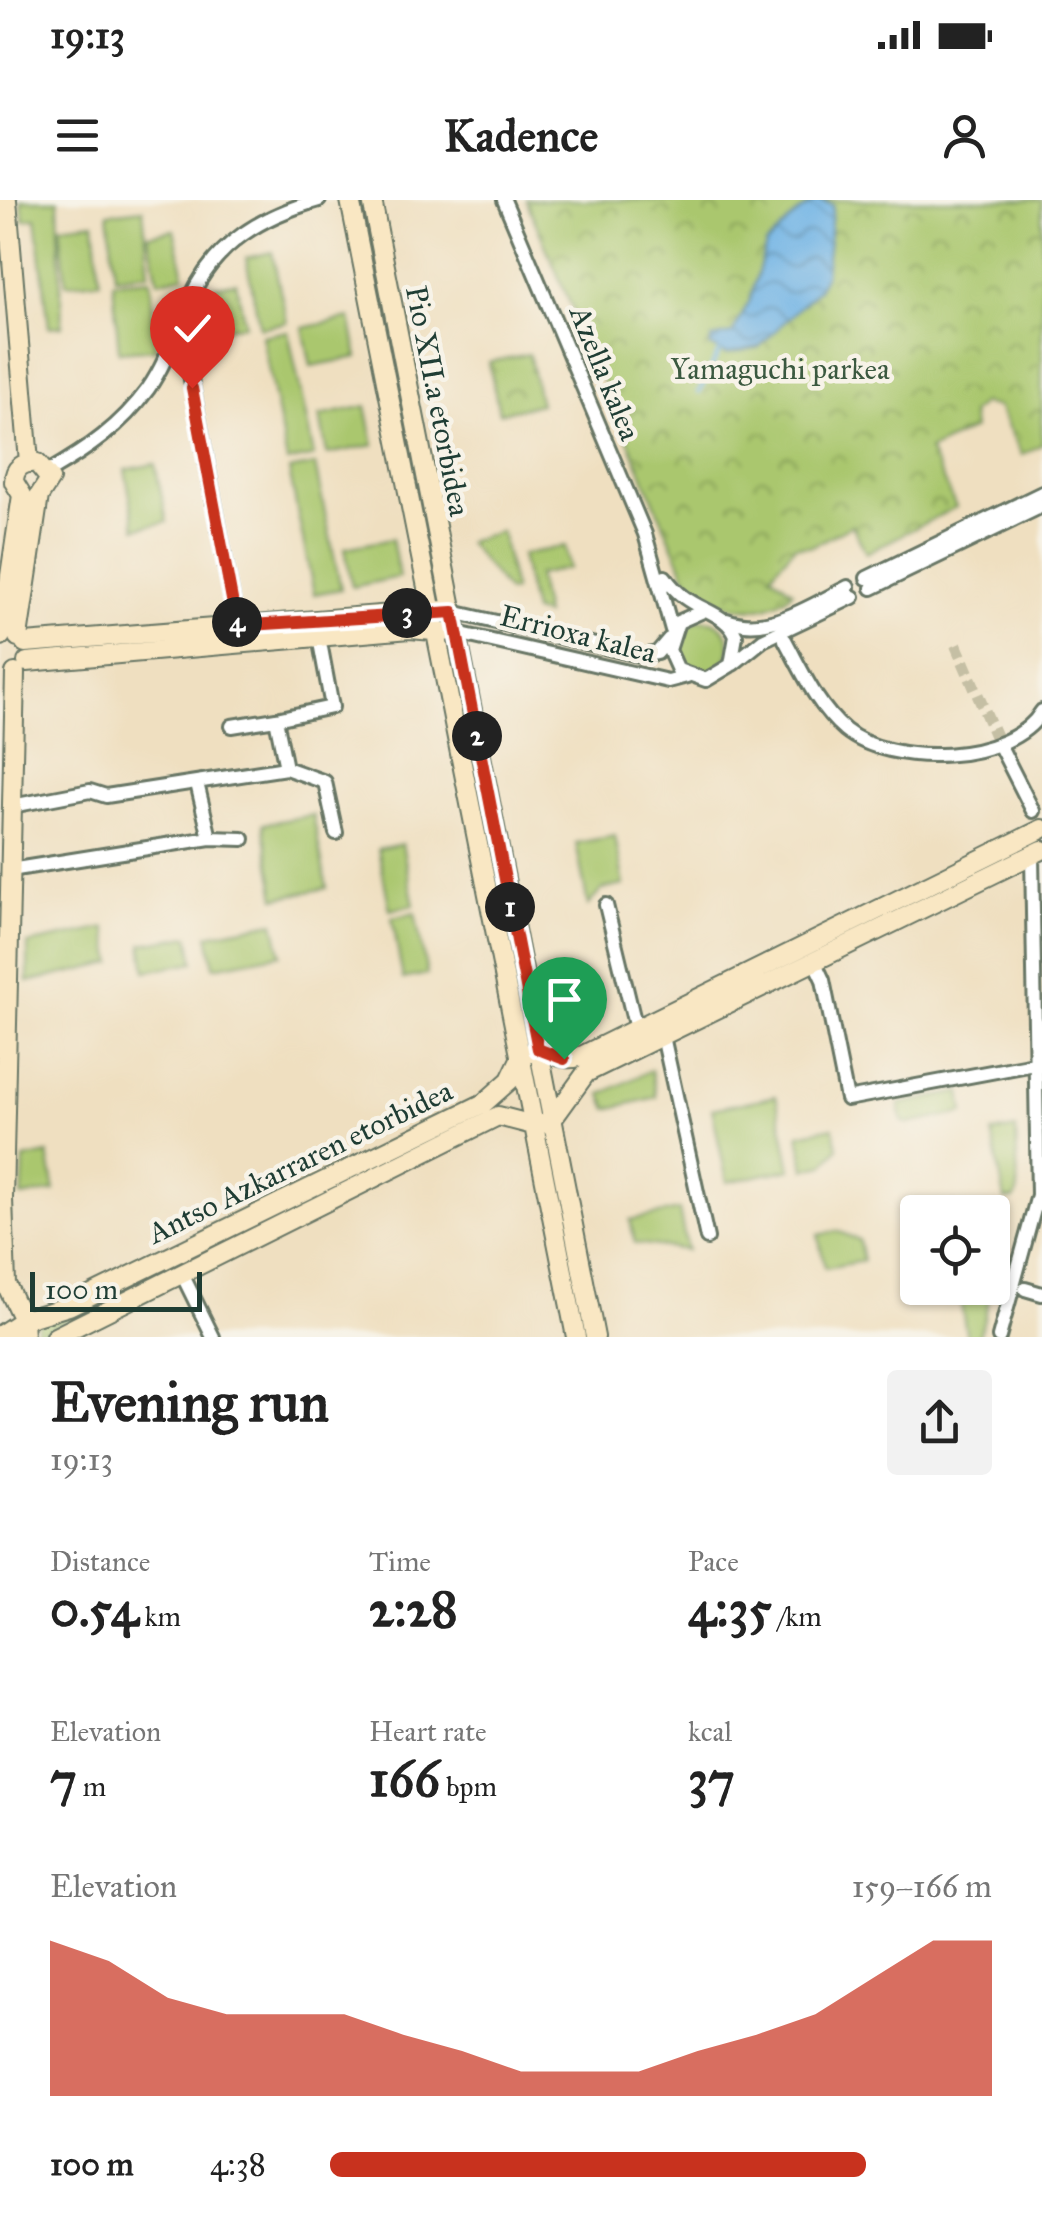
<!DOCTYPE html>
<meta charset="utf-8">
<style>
:root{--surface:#fff;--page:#f2f2f2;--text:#222;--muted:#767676;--accent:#c8321e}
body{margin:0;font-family:"IM FELL Great Primer",serif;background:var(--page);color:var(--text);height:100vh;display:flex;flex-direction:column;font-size:38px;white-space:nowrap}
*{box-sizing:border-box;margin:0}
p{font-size:32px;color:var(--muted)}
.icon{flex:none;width:55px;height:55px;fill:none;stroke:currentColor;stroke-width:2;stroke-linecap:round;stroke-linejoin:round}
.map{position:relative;height:1137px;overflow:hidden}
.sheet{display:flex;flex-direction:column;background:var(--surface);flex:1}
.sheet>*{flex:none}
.fabs{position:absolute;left:900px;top:995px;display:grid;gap:20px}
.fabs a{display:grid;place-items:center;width:110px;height:110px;border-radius:10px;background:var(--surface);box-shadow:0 2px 8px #0004;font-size:50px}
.scale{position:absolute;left:30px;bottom:25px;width:172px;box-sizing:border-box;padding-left:10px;border:5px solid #1f3d34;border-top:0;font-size:28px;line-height:35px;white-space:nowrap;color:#1f3d34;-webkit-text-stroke:8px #f7f3e8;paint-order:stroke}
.pin{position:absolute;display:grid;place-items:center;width:85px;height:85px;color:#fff;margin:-102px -42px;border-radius:50% 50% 50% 0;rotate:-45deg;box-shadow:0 0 10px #0007}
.pin .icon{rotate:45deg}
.km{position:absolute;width:50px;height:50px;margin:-25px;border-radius:50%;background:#222;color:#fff;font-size:28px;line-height:50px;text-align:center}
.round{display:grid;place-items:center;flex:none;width:105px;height:105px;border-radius:10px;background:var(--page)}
.headline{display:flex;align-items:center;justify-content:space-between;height:170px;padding:0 50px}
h1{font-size:55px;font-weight:700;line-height:75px}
.metrics{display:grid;grid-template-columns:repeat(3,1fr);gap:15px;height:170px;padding:10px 50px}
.metrics div{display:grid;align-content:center}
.metrics b{font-size:50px;font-weight:700}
.metrics small{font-size:28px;font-weight:400}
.metrics p{font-size:28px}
.chart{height:280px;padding:20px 50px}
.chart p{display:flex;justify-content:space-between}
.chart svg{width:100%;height:180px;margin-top:10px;fill:var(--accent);opacity:.7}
ul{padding:0 50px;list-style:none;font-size:32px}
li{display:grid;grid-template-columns:160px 120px 1fr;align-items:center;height:75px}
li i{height:25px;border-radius:12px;background:var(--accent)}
.status{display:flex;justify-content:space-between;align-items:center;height:70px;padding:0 50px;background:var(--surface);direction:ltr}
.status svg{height:28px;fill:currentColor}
header{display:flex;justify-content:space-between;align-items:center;height:130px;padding:0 50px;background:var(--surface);font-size:45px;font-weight:700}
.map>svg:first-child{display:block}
.green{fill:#aac76e;stroke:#648251;stroke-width:2.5}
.park{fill:url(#park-crowns);stroke:#648251;stroke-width:2.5}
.water{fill:url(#water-waves);stroke:#48788c;stroke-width:2.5}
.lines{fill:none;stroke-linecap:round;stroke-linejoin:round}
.stream{stroke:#70b3e5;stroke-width:4}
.street-tunnel{stroke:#c5bfa4;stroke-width:12;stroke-dasharray:12 6;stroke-linecap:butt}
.street-casing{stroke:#687665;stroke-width:18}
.secondary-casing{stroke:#687665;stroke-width:22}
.street{stroke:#fff;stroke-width:12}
.secondary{stroke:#f9e7c3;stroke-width:18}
.route-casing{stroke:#fff;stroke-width:20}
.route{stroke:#c8321e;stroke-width:12}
.labels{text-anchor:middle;stroke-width:9;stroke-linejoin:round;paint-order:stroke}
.park-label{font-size:30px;fill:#3b5940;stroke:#f7f3e8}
.street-label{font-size:30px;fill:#1f3d34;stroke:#f7f3e8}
</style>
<div class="status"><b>19:13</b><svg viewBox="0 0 49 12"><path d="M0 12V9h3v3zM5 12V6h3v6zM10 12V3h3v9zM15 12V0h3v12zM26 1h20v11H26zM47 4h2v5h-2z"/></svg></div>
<header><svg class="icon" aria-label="menu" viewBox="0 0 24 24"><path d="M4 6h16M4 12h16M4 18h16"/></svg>Kadence<svg class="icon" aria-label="person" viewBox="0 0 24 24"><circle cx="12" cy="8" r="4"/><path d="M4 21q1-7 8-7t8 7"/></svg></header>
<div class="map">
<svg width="1042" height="1137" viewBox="0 0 1042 1137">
<defs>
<pattern id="park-crowns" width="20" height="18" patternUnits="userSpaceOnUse" patternTransform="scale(2.5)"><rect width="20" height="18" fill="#aac76e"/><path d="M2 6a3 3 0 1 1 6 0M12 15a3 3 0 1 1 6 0" fill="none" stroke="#8aa35b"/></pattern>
<pattern id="water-waves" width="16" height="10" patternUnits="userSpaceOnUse" patternTransform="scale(2.5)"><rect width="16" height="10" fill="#70b3e5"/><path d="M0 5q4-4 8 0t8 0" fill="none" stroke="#5b93ba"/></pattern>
</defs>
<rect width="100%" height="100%" fill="#f7f3e8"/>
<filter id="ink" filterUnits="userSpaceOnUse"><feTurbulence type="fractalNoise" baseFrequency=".01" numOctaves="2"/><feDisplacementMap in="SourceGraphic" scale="20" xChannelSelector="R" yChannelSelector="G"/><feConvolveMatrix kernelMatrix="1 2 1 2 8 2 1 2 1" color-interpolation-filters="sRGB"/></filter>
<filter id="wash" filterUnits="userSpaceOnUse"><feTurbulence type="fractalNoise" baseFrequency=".0048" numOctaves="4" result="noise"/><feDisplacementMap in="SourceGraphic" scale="40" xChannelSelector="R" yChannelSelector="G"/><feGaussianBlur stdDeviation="2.25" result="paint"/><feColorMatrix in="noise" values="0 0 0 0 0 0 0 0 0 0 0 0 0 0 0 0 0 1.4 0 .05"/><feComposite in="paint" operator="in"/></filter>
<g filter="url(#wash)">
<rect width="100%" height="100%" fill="#efdfc0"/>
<path class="green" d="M21,0h37l4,126 -13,1 -13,-109 -12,2z
M143,9l6,64 -34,4 -7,-64z
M94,22l6,59 -34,3 -6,-58z
M174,30l10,45 -26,6 -10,-46z
M370,35l65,330 -4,1 -66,-330z
M272,52l15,70 -27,6 -14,-70z
M150,79l6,70 -37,3 -6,-70z
M236,82l9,42 -46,10 -3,-16 16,-31z
M350,118l8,39 -47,9 -8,-38z
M288,131l26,125 -27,6 -25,-126z
M366,206l8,39 -47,9 -7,-38z
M155,264l12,58 -31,6 -11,-58z
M315,265l26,124 -27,5 -25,-124z
M501,331l13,60 -6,1 -41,-50z
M392,339l7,38 -47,10 -7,-39z
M565,346l4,22 -32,7 8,40 -12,-3 -12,-57z
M678 446a26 26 0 1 1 52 0a26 26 0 1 1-52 0Z
M313,615l14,73 -51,10 -13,-74z
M615,636l9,49 -21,4 -15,16 -12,-62z
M402,644l12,61 -24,5 -12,-61z
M415,713l12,61 -24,5 -11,-61z
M274,722l7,32 -67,13 -6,-32z
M106,728l7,35 -85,19v-38z
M189,736l5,26 -48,9 -4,-27z
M651,870l5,27 -48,12 -6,-15z
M961,892l3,21 -56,11 -6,-3 -3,-17z
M776,896l15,73 -64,13 -15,-73z
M467,918l2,4 -434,213 3,-12z
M833,927l5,21 -14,17 -19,4 -6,-35z
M1016,929l2,61 -3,9 -10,1 -13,-67z
M48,954l7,37 -33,6 2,-38z
M679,1010l8,40 -52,-7 -5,-23z
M837,1031l22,9 4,21 -38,7 -7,-33z
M958,1088h34l-13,49h-12z"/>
<path class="park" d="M526,0h516v244l-20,11 -24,-48 -16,-4 -11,10 2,16 -44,21 27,57 -90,46 -14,-28 -40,21h-17l-24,28 22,17c-28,29 -68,16 -100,2z
M529,154l11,50 -41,9 -10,-51z"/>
<path class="water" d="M817,0l16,5 -8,70 -7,14 -59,58 -33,7 -16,-8 2,-8 20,-4 18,-34 16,-55 30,-31z"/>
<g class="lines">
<path class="stream" d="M699,192l20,-40"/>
</g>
</g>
<g filter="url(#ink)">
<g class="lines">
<path class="street-tunnel" d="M956,445l43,99"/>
<g class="street-casing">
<path id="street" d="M504,0l141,334 27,96
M174,138l13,20 50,267
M48,272c40,-23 72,-45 100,-83 19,-27 28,-59 42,-90 25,-56 72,-83 129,-99
M665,377c24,36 58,30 71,59l-5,29 -25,15 -28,-10 -9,-20 9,-28 25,-11
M867,378l175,-85
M872,388l170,-82
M453,412l190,44 14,-3 12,-14
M727,420c42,16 84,-15 121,-33
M457,433l211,48 19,-5
M319,437l13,70 -56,12 10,49 39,14 11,51
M785,440c17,31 32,66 60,90 45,37 165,35 197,-19
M733,464l30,-24 90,-43
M232,526l44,-7
M999,544l34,67
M197,583l13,55
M12,606l78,-15 16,5 180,-28
M10,670l200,-32 33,1
M606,705l30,124
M815,763l8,17 24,119 187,-35
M663,836l44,202
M182,1074l31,63
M1025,1089l17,5
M999,1137l39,-142 -6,-339"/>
</g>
<g class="secondary-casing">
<path id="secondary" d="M7,0l22,262
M350,0l226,1137
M372,0l223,1137
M22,295l-8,-13c0,-14 9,-21 23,-19l13,16 -11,17
M1,436l21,-141
M18,437l21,-141
M25,443l418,-33
M27,462l383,-33 35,3
M15,473l-12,526 3,85 17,36 1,17
M0,1135l23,-15 46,-14 415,-203 26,-23 12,-25c27,-10 35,8 57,2l463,-228
M55,1137l443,-221 39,10 15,-6 34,-47 456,-223"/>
</g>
<use href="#street" class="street"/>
<use href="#secondary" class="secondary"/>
</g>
</g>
<g class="lines" filter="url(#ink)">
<g class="route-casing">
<path id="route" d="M192,188l45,238 216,-14 85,437 26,10"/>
</g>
<use href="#route" class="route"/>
</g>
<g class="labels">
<g class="park-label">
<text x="780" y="179">Yamaguchi parkea</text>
</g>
<g class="street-label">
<text transform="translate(605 173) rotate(68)" y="10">Azella kalea</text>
<text transform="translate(438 201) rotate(79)" y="10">Pio XII.a etorbidea</text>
<text transform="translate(578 434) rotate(14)" y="10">Errioxa kalea</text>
<text transform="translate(300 962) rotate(-26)" y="10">Antso Azkarraren etorbidea</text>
</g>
</g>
</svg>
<div class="fabs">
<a><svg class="icon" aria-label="locate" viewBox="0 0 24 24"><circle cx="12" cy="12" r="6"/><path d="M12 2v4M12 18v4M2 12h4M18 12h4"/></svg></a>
</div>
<div class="scale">100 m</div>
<div class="pin" style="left:564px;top:859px;background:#1e9e55"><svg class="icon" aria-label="arrive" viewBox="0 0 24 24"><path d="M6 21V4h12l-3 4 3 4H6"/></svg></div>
<div class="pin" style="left:192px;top:188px;background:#d93025"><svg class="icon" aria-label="check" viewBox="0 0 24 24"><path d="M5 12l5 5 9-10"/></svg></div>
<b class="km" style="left:510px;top:707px">1</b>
<b class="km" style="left:477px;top:536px">2</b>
<b class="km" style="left:407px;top:413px">3</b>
<b class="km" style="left:237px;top:422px">4</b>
</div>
<section class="sheet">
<div class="headline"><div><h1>Evening run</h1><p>19:13</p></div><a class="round"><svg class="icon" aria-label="share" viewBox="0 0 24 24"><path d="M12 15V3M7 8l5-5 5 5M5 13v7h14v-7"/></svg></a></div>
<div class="metrics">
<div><p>Distance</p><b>0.54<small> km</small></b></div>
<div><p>Time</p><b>2:28</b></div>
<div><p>Pace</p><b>4:35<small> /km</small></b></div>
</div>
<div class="metrics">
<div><p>Elevation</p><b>7<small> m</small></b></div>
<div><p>Heart rate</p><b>166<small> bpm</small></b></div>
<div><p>kcal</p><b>37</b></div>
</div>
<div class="chart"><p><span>Elevation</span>159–166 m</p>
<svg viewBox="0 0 160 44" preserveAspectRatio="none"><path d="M0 44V6L10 11L20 20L30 24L40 24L50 24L60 29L70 33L80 38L90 38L100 38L110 33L120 29L130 24L140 15L150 6L160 6V44z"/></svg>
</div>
<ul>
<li><b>100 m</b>4:38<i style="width:81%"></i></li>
</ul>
</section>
